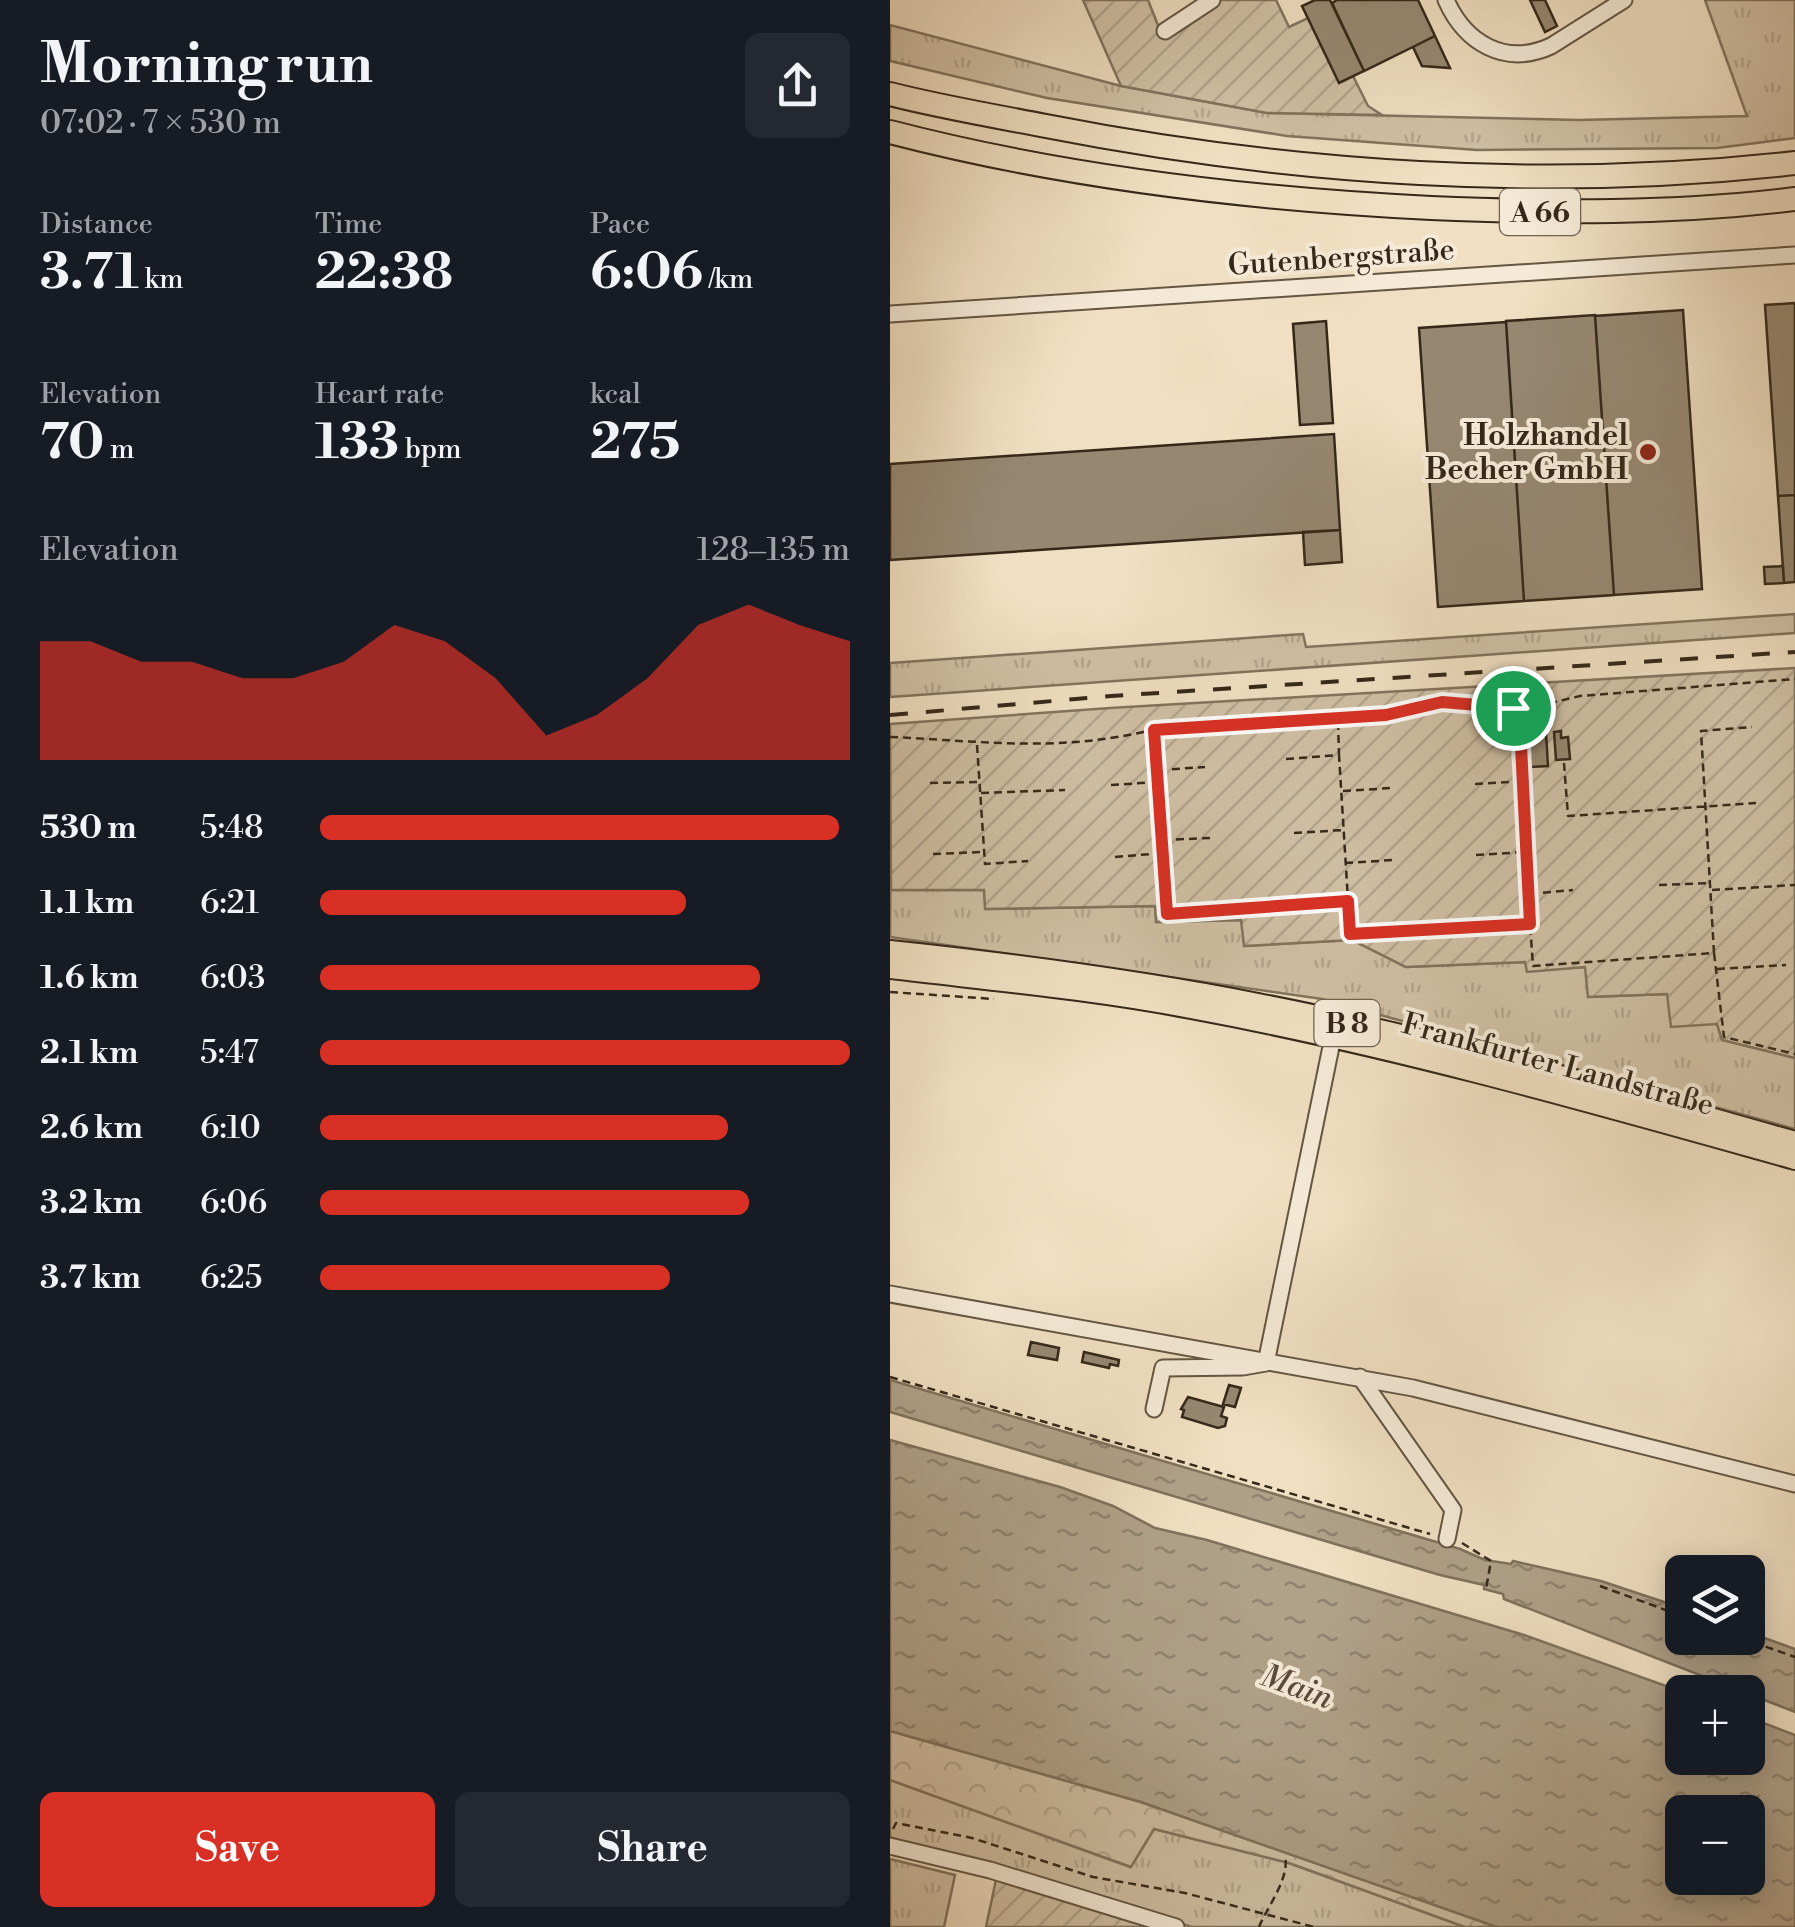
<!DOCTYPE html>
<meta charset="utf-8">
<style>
:root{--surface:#171b24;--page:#242831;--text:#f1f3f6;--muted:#9ea1a6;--accent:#d93025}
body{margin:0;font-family:"Libre Bodoni",serif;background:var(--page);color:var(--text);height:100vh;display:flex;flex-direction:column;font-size:38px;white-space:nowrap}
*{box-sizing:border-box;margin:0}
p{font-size:32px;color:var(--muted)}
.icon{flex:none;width:55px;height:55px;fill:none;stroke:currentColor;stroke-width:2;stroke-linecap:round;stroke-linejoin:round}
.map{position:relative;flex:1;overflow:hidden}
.side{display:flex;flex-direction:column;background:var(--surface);width:890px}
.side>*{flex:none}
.fabs{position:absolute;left:775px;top:1555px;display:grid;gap:20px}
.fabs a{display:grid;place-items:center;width:100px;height:100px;border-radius:15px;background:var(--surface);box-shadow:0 5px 25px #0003;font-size:50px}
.pin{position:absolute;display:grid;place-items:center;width:85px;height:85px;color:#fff;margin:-42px;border:5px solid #fff;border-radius:50%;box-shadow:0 2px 10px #0007}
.round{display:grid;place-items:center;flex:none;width:105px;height:105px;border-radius:15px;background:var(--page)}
.headline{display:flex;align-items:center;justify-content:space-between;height:170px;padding:0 40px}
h1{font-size:55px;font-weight:700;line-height:75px}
.metrics{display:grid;grid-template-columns:repeat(3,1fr);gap:15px;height:170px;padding:10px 40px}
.metrics div{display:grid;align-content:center}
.metrics b{font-size:50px;font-weight:700}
.metrics small{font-size:28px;font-weight:400}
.metrics p{font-size:28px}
.chart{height:280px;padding:20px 40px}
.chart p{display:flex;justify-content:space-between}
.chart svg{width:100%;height:180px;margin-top:10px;fill:var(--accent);opacity:.7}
.primary-button{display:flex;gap:20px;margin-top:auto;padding:20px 40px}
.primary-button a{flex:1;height:115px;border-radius:15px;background:var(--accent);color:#fff;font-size:40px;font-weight:700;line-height:115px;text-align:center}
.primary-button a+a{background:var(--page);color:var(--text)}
ul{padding:0 40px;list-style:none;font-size:32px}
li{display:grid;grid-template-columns:160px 120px 1fr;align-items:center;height:75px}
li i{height:25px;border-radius:12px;background:var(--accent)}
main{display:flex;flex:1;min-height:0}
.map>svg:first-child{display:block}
.grass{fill:url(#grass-tufts);stroke:#82745f;stroke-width:2.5}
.forest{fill:url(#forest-crowns);stroke:#82745f;stroke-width:2.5}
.garden{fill:url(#garden-furrows);stroke:#82745f;stroke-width:2.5}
.water{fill:url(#water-ripples);stroke:#7f715c;stroke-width:2.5;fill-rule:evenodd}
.building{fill:#968771;stroke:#352819;stroke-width:2.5}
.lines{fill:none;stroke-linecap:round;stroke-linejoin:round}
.minor-casing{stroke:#645643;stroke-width:19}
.major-casing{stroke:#352819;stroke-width:24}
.highway-casing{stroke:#352819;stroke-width:26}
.path{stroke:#352819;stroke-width:2.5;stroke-dasharray:8 5;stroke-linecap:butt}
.minor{stroke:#f5ead7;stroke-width:15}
.major{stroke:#f0dfc2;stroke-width:20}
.highway{stroke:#f0dfc2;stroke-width:22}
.rail{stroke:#352819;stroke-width:4;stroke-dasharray:18 18;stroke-linecap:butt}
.route-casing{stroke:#fff;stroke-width:20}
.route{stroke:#d93025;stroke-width:12}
.poi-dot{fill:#8f2418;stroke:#f5ead7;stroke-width:4}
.labels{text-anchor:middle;stroke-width:8;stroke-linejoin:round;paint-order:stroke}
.shield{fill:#f5ead7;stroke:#6f6252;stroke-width:2.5}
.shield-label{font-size:28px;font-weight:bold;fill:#352819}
.street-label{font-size:30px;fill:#352819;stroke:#f5ead7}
.poi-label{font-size:30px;font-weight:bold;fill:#352819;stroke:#f5ead7;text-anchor:end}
.water-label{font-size:32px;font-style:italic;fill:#5a4c3b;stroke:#f5ead7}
</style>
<main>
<section class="side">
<div class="headline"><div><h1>Morning run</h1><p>07:02 · 7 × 530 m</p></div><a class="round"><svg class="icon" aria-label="share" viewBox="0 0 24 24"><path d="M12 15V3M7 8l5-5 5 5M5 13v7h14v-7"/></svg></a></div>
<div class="metrics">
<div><p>Distance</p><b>3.71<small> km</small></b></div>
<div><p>Time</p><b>22:38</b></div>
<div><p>Pace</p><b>6:06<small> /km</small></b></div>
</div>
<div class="metrics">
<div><p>Elevation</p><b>70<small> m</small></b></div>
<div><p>Heart rate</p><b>133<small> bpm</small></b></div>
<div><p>kcal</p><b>275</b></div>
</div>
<div class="chart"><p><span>Elevation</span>128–135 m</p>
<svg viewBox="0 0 160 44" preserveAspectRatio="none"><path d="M0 44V15L10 15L20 20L30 20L40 24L50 24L60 20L70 11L80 15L90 24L100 38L110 33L120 24L130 11L140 6L150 11L160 15V44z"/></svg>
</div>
<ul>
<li><b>530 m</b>5:48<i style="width:98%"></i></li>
<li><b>1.1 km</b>6:21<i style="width:69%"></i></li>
<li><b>1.6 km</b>6:03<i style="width:83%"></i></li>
<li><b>2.1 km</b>5:47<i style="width:100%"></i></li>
<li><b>2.6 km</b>6:10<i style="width:77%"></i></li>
<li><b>3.2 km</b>6:06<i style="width:81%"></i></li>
<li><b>3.7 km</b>6:25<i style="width:66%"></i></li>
</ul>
<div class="primary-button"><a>Save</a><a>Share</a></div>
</section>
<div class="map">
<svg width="905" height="1927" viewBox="0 0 905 1927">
<defs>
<pattern id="grass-tufts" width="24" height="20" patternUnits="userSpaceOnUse" patternTransform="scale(2.5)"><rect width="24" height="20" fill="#d0c0a5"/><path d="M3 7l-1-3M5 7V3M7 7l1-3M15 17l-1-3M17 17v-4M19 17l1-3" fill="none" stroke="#b3a58d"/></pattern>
<pattern id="forest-crowns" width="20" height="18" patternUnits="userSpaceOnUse" patternTransform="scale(2.5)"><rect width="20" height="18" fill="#d0c0a5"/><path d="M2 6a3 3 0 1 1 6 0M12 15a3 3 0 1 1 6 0" fill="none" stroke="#b3a58d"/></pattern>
<pattern id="garden-furrows" width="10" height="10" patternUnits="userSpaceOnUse" patternTransform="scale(2.5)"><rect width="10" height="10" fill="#d0c0a5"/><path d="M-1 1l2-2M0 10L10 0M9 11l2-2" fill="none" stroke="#b3a58d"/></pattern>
<pattern id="water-ripples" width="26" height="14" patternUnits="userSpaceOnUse" patternTransform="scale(2.5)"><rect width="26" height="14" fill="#b0a189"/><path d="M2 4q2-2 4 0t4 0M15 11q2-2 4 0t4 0" fill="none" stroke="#90836f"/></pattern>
</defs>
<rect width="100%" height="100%" fill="#f0dfc2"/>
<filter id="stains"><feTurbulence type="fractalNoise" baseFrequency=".002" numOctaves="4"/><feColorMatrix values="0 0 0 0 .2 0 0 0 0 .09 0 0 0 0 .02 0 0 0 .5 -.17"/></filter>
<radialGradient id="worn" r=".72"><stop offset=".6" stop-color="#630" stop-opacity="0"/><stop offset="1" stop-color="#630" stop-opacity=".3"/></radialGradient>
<path class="grass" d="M815,0h90v138l-78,10 -240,2 -190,-14 -240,-38 -157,-37v-36l231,61 146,27 312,7 168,-4z
M905,614v19l-905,64v-34l413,-29 3,13z
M1,819v71h93l2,19 169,-3 2,16 85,-2 3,26 107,-6 54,27 120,-5 1,9 59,-4 3,30 78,-3 50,30 5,16 73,18v71l-473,-130 -432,-62z
M0,1780l240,87 24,-38 135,34 176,64h-273l-193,-59 -109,-27z
M0,1859l65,16 -11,52h-54z"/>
<path class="forest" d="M0,1731l251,71 356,125h-32l-176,-64 -135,-34 -23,38 -241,-87z"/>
<path class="garden" d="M193,0h65l15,38 57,-38h56l13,27 19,-9 45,58 15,30 14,9 -115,-2 -146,-27z
M905,668v390l-73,-18 -5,-16 -46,3 -4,-33 -79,3 -3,-30 -58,5 -2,-10 -119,5 -54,-27 -108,6 -3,-26 -85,2 -1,-16 -170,3 -1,-19h-93l-1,-166 220,-16z
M107,1875l165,52h-176z"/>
<path class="water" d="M0,1380l570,169 25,11 26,4 2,-3 88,20 81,27v30h66v-6l47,17v63l-291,-113 -1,-5 -19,-5v-4l-44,-10 -550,-163z
M0,1440l170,47 53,19 42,22 52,12 317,95 159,57 -1,66h66v-41l47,18v192h-298l-356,-125 -251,-71zM792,1812h66v66h-66z"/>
<path class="building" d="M425,0h15l34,71 -25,12 -37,-77z
M447,0h81l17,36 -71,35 -32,-68z
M640,0h15l12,26 -12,6z
M545,36l15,32 -28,-2 -9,-19z
M905,303v192l-17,1 -13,-191z
M793,310l19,279 -88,6 -19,-279z
M705,315l19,280 -90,6 -18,-280z
M436,321l7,102 -33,2 -7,-101z
M616,322l18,279 -86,6 -19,-279z
M444,434l6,96 -450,30v-96z
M905,495v87l-11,1 -6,-87z
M450,530l2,32 -37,3 -2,-33z
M893,566l1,17 -19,1 -1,-17z
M671,731v7l7,-1 2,22 -14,1 -2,-28z
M656,733l2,33 -17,1 -1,-11 -5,1 4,-23z
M141,1342l28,6 -2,12 -29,-5z
M194,1352l35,8 -1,6 -8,-2 -1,4 -27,-6z
M339,1385l12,3 -6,19 -12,-3z
M298,1397l36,10 -3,9 6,2 -2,8 -7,2 -36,-11 2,-7 -3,-1z"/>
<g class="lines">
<g class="minor-casing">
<path id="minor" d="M556,0c19,43 59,67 105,46l73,-46
M275,31l47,-31
M0,314l905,-59
M0,1294l523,94 382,96
M470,1377l93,133 -6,29
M264,1409l9,-41 80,-1 23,-4 67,-326
M0,1846l100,24 186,57"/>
</g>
<g class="major-casing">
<path id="major" d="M0,951c123,13 246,29 368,53 182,35 359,88 537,138
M0,968c100,12 202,21 301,40 205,38 404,95 604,151"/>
</g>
<g class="highway-casing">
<path id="highway" d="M0,94c51,13 104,22 156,32 245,48 501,65 749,37
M0,132c177,46 359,67 541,76 121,5 243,6 364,-9"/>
</g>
<path class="path" d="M624,711l7,36 9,175
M448,722l1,32
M265,729l12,185 181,-13 2,34 180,-12 3,43 181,-13 10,84 71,17
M0,737c92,4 173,16 265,-8l231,-14 56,-13 88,6 50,-12 215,-17
M87,745l8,119 43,-3
M396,759l53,-4 9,145
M674,763l4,53 188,-13
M269,770l46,-3
M40,783l48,-1
M585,784l48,-3
M221,785l47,-3
M453,791l48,-3
M91,793l84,-3
M404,833l49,-3
M273,840l47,-2
M43,854l49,-2
M586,855l48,-3
M225,857l48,-4
M455,863l48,-3
M769,885l52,-2
M822,890l83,-5
M640,894l43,-4
M824,953l-13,-222 51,-4
M827,969l69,-4
M0,992l104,7
M0,1377l540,157
M572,1543l29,18 -5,28
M710,1586l82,30
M851,1638l54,19
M3,1829l3,-6 76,15 121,39 92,16 129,34
M369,1927c9,-22 31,-48 26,-72"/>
<use href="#minor" class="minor"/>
<use href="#major" class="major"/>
<use href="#highway" class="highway"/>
<path class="rail" d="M0,715l221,-19 684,-44"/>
</g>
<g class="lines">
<g class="route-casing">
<path id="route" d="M552,702l71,6 8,38 9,178 -180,10 -2,-33 -181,13 -13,-184 232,-15z"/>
</g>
<use href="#route" class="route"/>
</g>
<circle class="poi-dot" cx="758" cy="452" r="10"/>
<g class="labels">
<g class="shield">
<rect x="610" y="189" width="80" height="46" rx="8"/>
<rect x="424.5" y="1000" width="65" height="46" rx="8"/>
</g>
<g class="shield-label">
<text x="650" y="222">A 66</text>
<text x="457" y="1033">B 8</text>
</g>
<g class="street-label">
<text transform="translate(451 257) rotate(-4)" y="10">Gutenbergstraße</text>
<text transform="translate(668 1064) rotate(15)" y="10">Frankfurter Landstraße</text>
</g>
<g class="poi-label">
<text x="738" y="445">Holzhandel<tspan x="738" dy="34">Becher GmbH</tspan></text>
</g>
<g class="water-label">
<text transform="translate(407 1686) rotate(20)" y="11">Main</text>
</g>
</g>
<rect width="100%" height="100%" filter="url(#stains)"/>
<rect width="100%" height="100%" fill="url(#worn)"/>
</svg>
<div class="fabs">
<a><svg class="icon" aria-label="layers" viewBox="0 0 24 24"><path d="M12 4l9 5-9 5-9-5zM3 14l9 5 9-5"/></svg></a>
<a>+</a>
<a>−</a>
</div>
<div class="pin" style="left:623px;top:708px;background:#1e9e55"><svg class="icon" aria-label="arrive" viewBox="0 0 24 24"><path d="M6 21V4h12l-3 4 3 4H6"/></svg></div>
</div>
</main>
